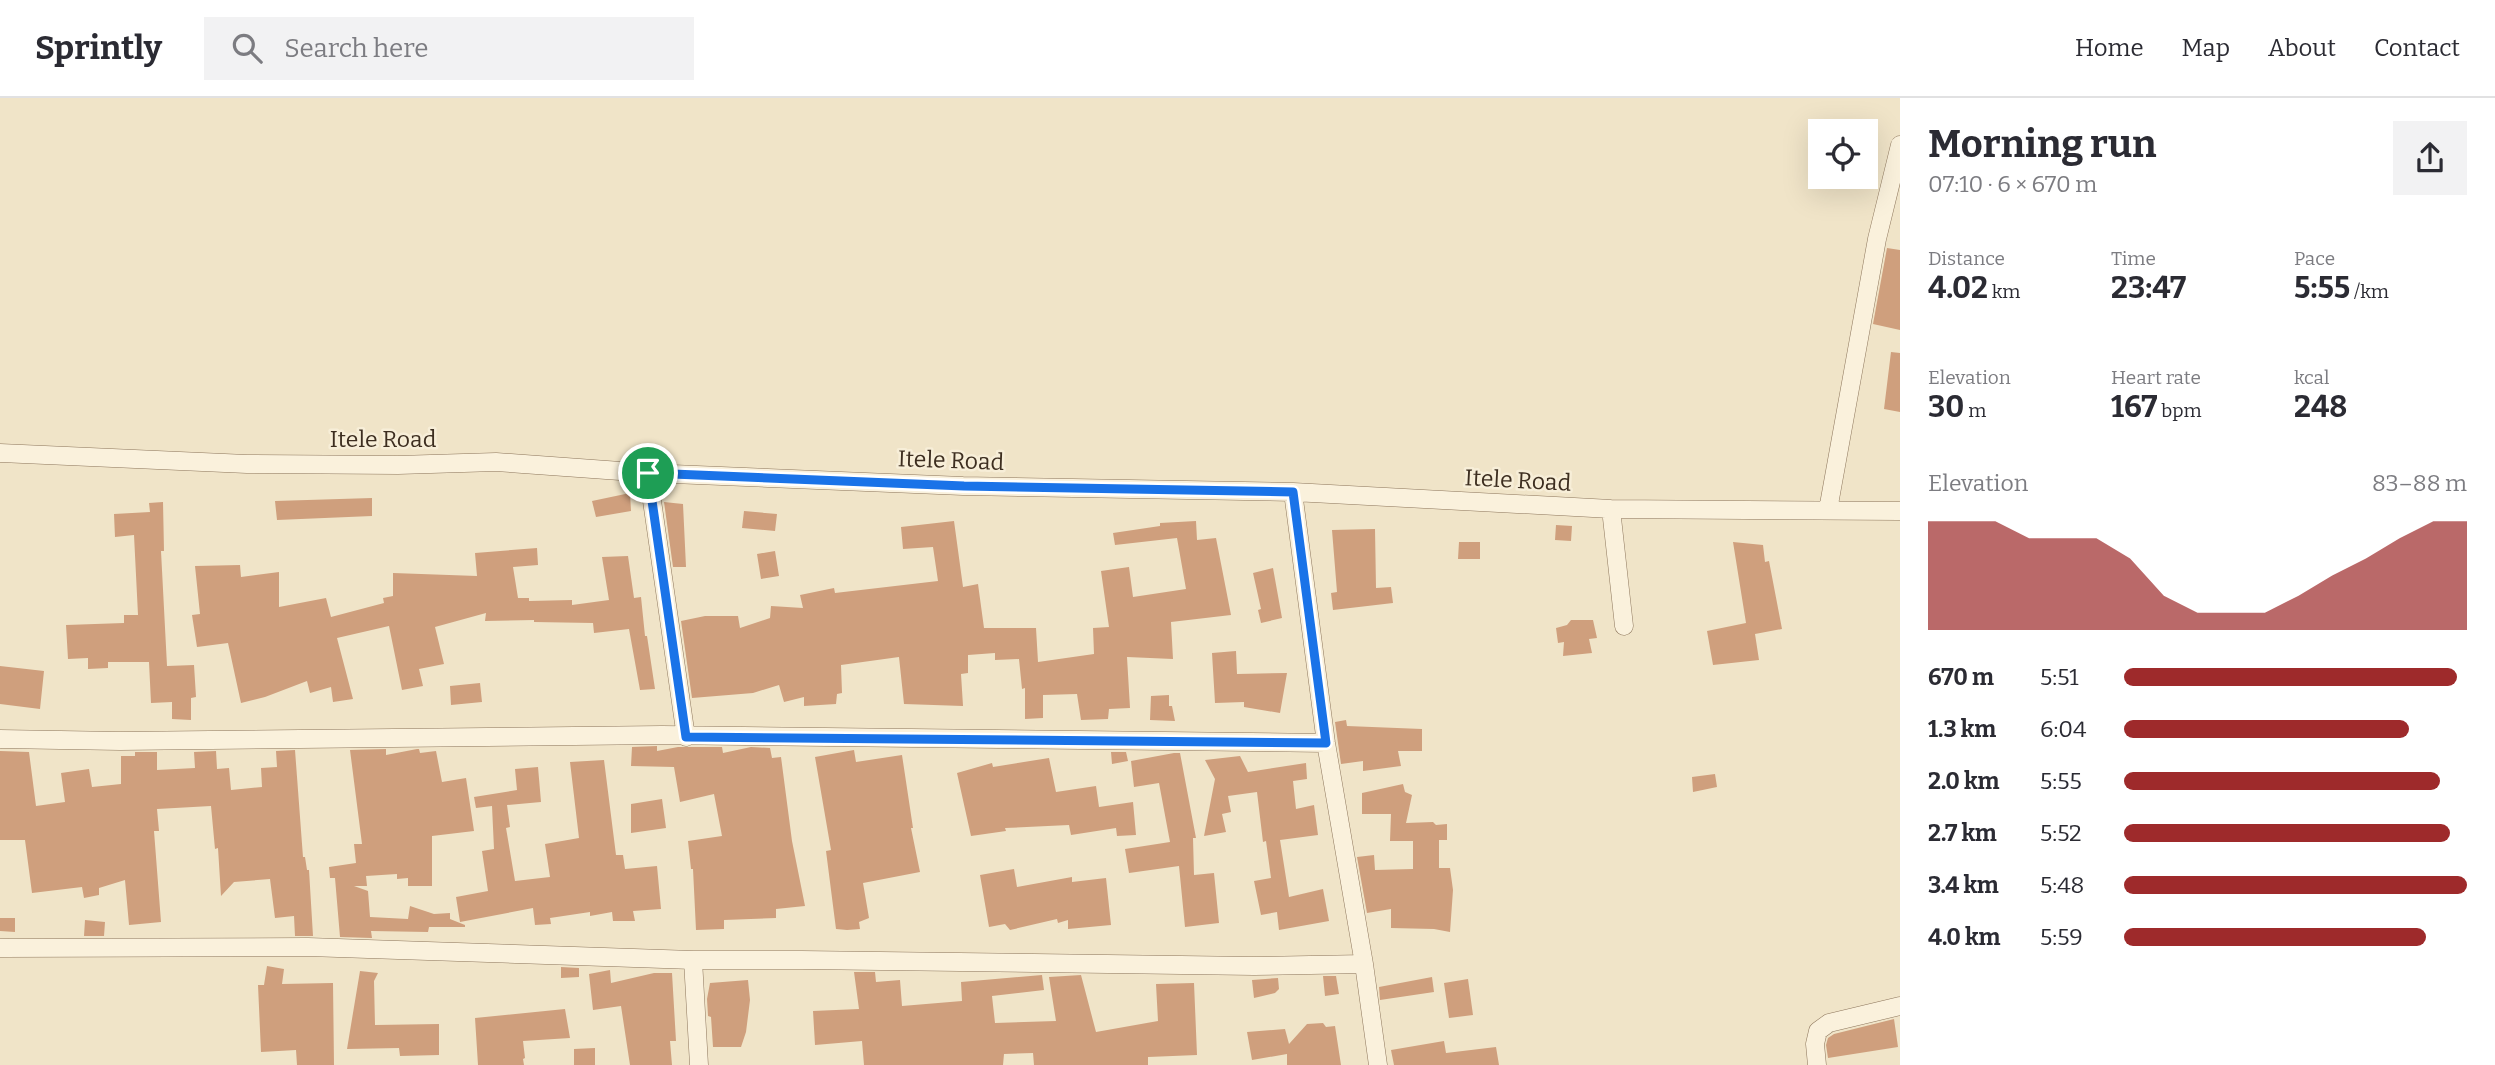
<!DOCTYPE html>
<meta charset="utf-8">
<style>
:root{--surface:#fff;--page:#f2f2f3;--text:#2b2b33;--muted:#7c7c81;--line:#e1e1e2;--accent:#9e2a2b}
body{margin:0;font-family:Bitter,serif;background:var(--page);color:var(--text);height:100vh;display:flex;flex-direction:column;font-size:26px;white-space:nowrap}
*{box-sizing:border-box;margin:0}
p{font-size:23px;color:var(--muted)}
.icon{flex:none;width:38px;height:38px;fill:none;stroke:currentColor;stroke-width:2;stroke-linecap:round;stroke-linejoin:round}
.map{position:relative;flex:1;overflow:hidden}
.details{display:flex;flex-direction:column;background:var(--surface);width:595px}
.details>*{flex:none}
.tools{position:absolute;left:1808px;top:21px;display:grid;gap:14px}
.tools a{display:grid;place-items:center;width:70px;height:70px;border-radius:0px;background:var(--surface);box-shadow:0 7px 28px #0002;font-size:35px}
.pin{position:absolute;display:grid;place-items:center;width:60px;height:60px;color:#fff;margin:-30px;border:4px solid #fff;border-radius:50%;box-shadow:0 2px 7px #0007}
.round{display:grid;place-items:center;flex:none;width:74px;height:74px;border-radius:0px;background:var(--page)}
.overview{display:flex;align-items:center;justify-content:space-between;height:119px;padding:0 28px}
h1{font-size:38px;font-weight:700;line-height:52px}
.stats{display:grid;grid-template-columns:repeat(3,1fr);gap:10px;height:119px;padding:7px 28px}
.stats div{display:grid;align-content:center}
.stats b{font-size:30px;font-weight:700}
.stats small{font-size:19px;font-weight:400}
.stats p{font-size:19px}
.chart{height:196px;padding:14px 28px}
.chart p{display:flex;justify-content:space-between}
.chart svg{width:100%;height:126px;margin-top:7px;fill:var(--accent);opacity:.7}
ul{padding:0 28px;list-style:none;font-size:23px}
li{display:grid;grid-template-columns:112px 84px 1fr;align-items:center;height:52px}
li i{height:18px;border-radius:9px;background:var(--accent)}
header{display:flex;align-items:center;gap:42px;box-sizing:border-box;height:98px;padding:0 35px;background:var(--surface);border-bottom:2px solid var(--line)}
header strong{font-size:33px}
nav{display:flex;gap:38px;margin-inline-start:auto;font-size:24px}
.search{width:490px;height:63px;background:var(--page);display:flex;align-items:center;gap:18px;box-sizing:border-box;padding:0 24px;border-radius:0px;color:var(--muted);font-size:26px}
main{display:flex;flex:1;min-height:0}
.map>svg:first-child{display:block}
.building{fill:#cf9f7d}
.lines{fill:none;stroke-linecap:round;stroke-linejoin:round}
.minor-casing{stroke:#8d765c;stroke-width:19}
.minor{stroke:#faf1dc;stroke-width:18}
.route-casing{stroke:#fff;stroke-width:14}
.route{stroke:#1a73e8;stroke-width:9}
.labels{text-anchor:middle;stroke-width:5;stroke-linejoin:round;paint-order:stroke}
.street-label{font-size:23px;fill:#3d2e20;stroke:#f7eed8}
</style>
<header>
<strong>Sprintly</strong>
<div class="search"><svg class="icon" aria-label="search" viewBox="0 0 24 24"><circle cx="10" cy="10" r="6"/><path d="M15 15l6 6"/></svg>Search here</div>
<nav><a>Home</a><a>Map</a><a>About</a><a>Contact</a></nav>
</header>
<main>
<div class="map">
<svg width="1900" height="967" viewBox="0 0 1900 967">
<rect width="100%" height="100%" fill="#f0e4c8"/>
<path class="building" d="M1887,150l13,2v80l-27,-6z
M1891,254l9,1v59l-16,-3z
M630,395l1,18 -35,6 -4,-16z
M372,400v18l-95,4 -2,-19z
M163,404l1,49h-3l6,115 27,-1 2,32 -5,1v22l-19,-1v-17l-21,1 -2,-41h-41v6l-20,1v-11l-20,1 -2,-34 58,-2v-8h14l-4,-80 -19,2 -1,-23 36,-2 -1,-9z
M664,404l19,2 3,63h-13z
M744,413l33,3 -2,17 -33,-3z
M954,423l9,66 15,-3 6,44h52l2,34 56,-8 -1,-26 16,-1 -8,-56 28,-4 4,30 53,-8 -9,-51 -62,7 -2,-12 47,-7v-3l36,-2 1,19 19,-2 15,77 -60,7 2,37 -46,-2 3,51 -21,1 -1,10 -27,1 -4,-26 -34,1v23l-18,1v-31l-3,1 -3,-30 -24,1v-7l-27,2v18l-7,1 2,32 -59,-2 -5,-47 -58,8 1,28 -5,1 -1,10 -32,2v-9l-20,5 -5,-17 -26,8 -61,5 -11,-77 24,-5h33l2,12 30,-10 1,-12 32,2 -3,-13 34,-7 1,5 103,-12 -5,-34 -30,2 -2,-22z
M1556,427l16,1 -1,15 -16,-1z
M1375,431l1,59 15,-1 2,16 -60,7 -2,-17 6,-1 -5,-62z
M1459,444h21v17h-22z
M1733,444l30,3 2,17 4,-1 13,68 -27,5 4,26 -46,5 -6,-34 39,-8z
M537,450l1,17 -25,2 5,31h11v3l43,-1v5l37,-5 -7,-43 26,-1 6,42 7,-1 4,39h2l8,53 -15,1 -11,-61 -35,4 -1,-10 -59,-1v-2l-49,1 1,-8 -51,14 9,37 -25,5 4,17 -21,4 -13,-64 -52,12 16,61 -20,3 -2,-15 -21,6 -3,-12 -42,16 -24,6 -13,-60 -31,4 -5,-32 8,-1 -5,-48 45,-1 1,12 38,-5v35l47,-9 5,19 53,-14 -1,-5 10,-2v-23l84,3 -2,-23z
M775,453l4,25 -18,3 -4,-25z
M1273,470l9,50 -21,5 -3,-13 3,-1 -8,-36z
M1571,522h22l4,18 -8,1 3,14 -29,3 1,-14 -6,1 -2,-15 11,-3z
M1236,553l1,23 50,-1 -7,40 -36,-6v-5l-29,1 -3,-50z
M0,568l44,5 -4,38 -40,-5z
M480,585l2,19 -31,3 -1,-19z
M1169,597v11h3l3,15 -25,-1 1,-24z
M1346,622l1,6 75,3v22h-24l3,15 -38,5v-10l-22,3 -6,-42z
M657,648v5l21,-4h44l1,6 28,-6 19,1 2,10 9,-1 11,84 13,65 -29,3v9l-52,2v9l-28,1 -3,-61h-2l-3,-28 34,-5 -8,-42 -34,8 -6,-35 -43,-1 1,-19z
M386,651v6l31,-6h2l1,4 16,-2 6,31 24,-4 8,53 -42,5v50h-24v-8l-11,1v-5l-31,2 1,10h-13l14,5 2,26 38,2 2,-13 24,8 16,-1v6l15,6v2h-36l-1,5 -57,-1 1,7 -32,-1 -5,-59h-5l-1,-11 27,-4 -2,-19h8l-12,-94z
M295,652l8,107h2l2,13h2l4,66h-18l-1,-20 -19,2 -5,-39 -36,3 -13,14 -3,-48 -3,1 -4,-43 -54,3 2,22h-5l7,91 -32,3 -4,-45 -26,8v7l-15,3 -2,-11 -50,6 -7,-53h-25v-89l29,1 7,54 29,-4 -4,-29 28,-4 3,18 29,-3v-28h14v-4h22v18l38,-2 -1,-16 22,-1 1,18 12,-1 2,22 31,-3 -1,-19 16,-1 -1,-16z
M854,652l2,12 46,-7 11,73h-2l9,44 -57,11 6,35 -10,4 1,7 -13,1 -11,-1 -10,-78 5,-1 -16,-93z
M1111,654h15l2,9 -16,3z
M1174,655h6l16,85h-3l1,37 20,-2 5,50 -34,4 -6,-61 -50,7 -4,-24 45,-7 -11,-59 -25,4 -3,-26z
M1240,658l8,16 58,-9 1,16 -14,2 3,28 18,-4 4,30 -38,5 9,57 34,-8 6,32 -50,9 -2,-18 -16,3 -7,-34 17,-3 -5,-37 -3,1 -6,-50 -29,4 3,16 -9,2 4,18 -22,4 11,-57 -10,-19z
M1049,660l7,34 40,-6 3,21 34,-5 3,33 -19,1 -1,-8 -45,7 -2,-10 -64,3 1,3 -35,5 -14,-63 35,-10 1,4z
M604,662l12,95h7l2,14 32,-3 4,43 -28,2 2,10h-22l-1,-9 -22,4v-4l-40,6 1,6 -16,1 -2,-17 -73,14 -4,-25 32,-6 -6,-40 12,-2 -2,-43 -16,2 -2,-11 43,-7 -2,-21 23,-2 3,35 -34,3 3,22 -4,1 9,53 35,-4 -5,-33 34,-6 -9,-76z
M1715,676l2,13 -24,5 -1,-15z
M1403,686l2,8 7,3 -6,28 27,-1 3,3 11,-1v16h-8v28h11l3,22 -3,42 -16,-3 -43,-1v-19l-24,4 -10,-56 17,-2 1,15 38,-1v-28h-23l1,-27h-29v-21z
M662,701l4,29 -35,5v-29z
M1014,771l3,18 55,-10v5l34,-4 5,47 -43,4v-9l-10,3 -1,-4 -47,11 -5,-6 -16,3 -9,-52z
M0,820h15v14l-15,-1z
M85,822l20,2 -1,14h-20z
M267,868l17,3 -2,15 51,-1 1,82h-37l-1,-15 -35,2 -3,-67h6z
M561,869l18,1v9l-18,1z
M610,872l1,13 43,-10h18l4,68h-6l2,24h-42l-9,-59 -28,4 -4,-36z
M360,873l18,2 -4,8 1,44 64,-1v31l-39,1 -1,-8 -52,1z
M854,874h21l1,10 24,-2 2,26 60,-5 -1,-19 81,-7 2,15 -52,6 3,27 61,-2 -7,-44 32,-2 15,57 62,-11 -2,-37 38,-1 3,72 -49,2v8h-114l-1,-12 -29,1 -1,11h-139l-2,-24 -47,4 -2,-34 46,-2z
M1323,878h13l3,18 -14,2z
M1432,879l2,15 -54,8 -1,-13z
M1278,880l1,11 -4,4 -21,5 -2,-18z
M1468,881l5,36 -24,3 -5,-35z
M748,882l2,20 -4,32 -5,15h-28l-2,-30 -3,-1 -1,-17 3,-16z
M565,911l5,29 -47,3 2,17 -2,1 1,6h-46l-3,-47z
M1894,921l4,28 -70,11 -2,-13 2,-7 6,-4z
M1323,925l3,4 9,-1 6,39h-54v-11l-35,6 -5,-28 38,-3 4,15 18,-20z
M1444,943l2,12 50,-6 3,18h-105l-3,-15z
M595,950v17h-21v-16z"/>
<g class="lines">
<g class="minor-casing">
<path id="minor" d="M0,355l247,11 151,1 98,-3 152,11 315,13 330,6 318,17 289,2
M648,375l38,264
M1293,394l33,251 38,221 14,101
M1611,411l13,117
M1828,412l49,-271 23,-94
M0,641l120,2 542,-6 664,8
M0,850l308,-1 385,13h109l452,6 110,-2
M693,862l6,105
M1817,967l-2,-21 3,-13 11,-8 71,-17"/>
</g>
<use href="#minor" class="minor"/>
</g>
<g class="lines">
<g class="route-casing">
<path id="route" d="M648,375l316,13 329,6 33,251 -640,-6z"/>
</g>
<use href="#route" class="route"/>
</g>
<g class="labels">
<g class="street-label">
<text x="383" y="349">Itele Road</text>
<text transform="translate(951 362) rotate(2)" y="8">Itele Road</text>
<text transform="translate(1518 382) rotate(3)" y="8">Itele Road</text>
</g>
</g>
</svg>
<div class="tools">
<a><svg class="icon" aria-label="locate" viewBox="0 0 24 24"><circle cx="12" cy="12" r="6"/><path d="M12 2v4M12 18v4M2 12h4M18 12h4"/></svg></a>
</div>
<div class="pin" style="left:648px;top:375px;background:#1e9e55"><svg class="icon" aria-label="arrive" viewBox="0 0 24 24"><path d="M6 21V4h12l-3 4 3 4H6"/></svg></div>
</div>
<section class="details">
<div class="overview"><div><h1>Morning run</h1><p>07:10 · 6 × 670 m</p></div><a class="round"><svg class="icon" aria-label="share" viewBox="0 0 24 24"><path d="M12 15V3M7 8l5-5 5 5M5 13v7h14v-7"/></svg></a></div>
<div class="stats">
<div><p>Distance</p><b>4.02<small> km</small></b></div>
<div><p>Time</p><b>23:47</b></div>
<div><p>Pace</p><b>5:55<small> /km</small></b></div>
</div>
<div class="stats">
<div><p>Elevation</p><b>30<small> m</small></b></div>
<div><p>Heart rate</p><b>167<small> bpm</small></b></div>
<div><p>kcal</p><b>248</b></div>
</div>
<div class="chart"><p><span>Elevation</span>83–88 m</p>
<svg viewBox="0 0 160 44" preserveAspectRatio="none"><path d="M0 44V6L10 6L20 6L30 12L40 12L50 12L60 19L70 32L80 38L90 38L100 38L110 32L120 25L130 19L140 12L150 6L160 6V44z"/></svg>
</div>
<ul>
<li><b>670 m</b>5:51<i style="width:97%"></i></li>
<li><b>1.3 km</b>6:04<i style="width:83%"></i></li>
<li><b>2.0 km</b>5:55<i style="width:92%"></i></li>
<li><b>2.7 km</b>5:52<i style="width:95%"></i></li>
<li><b>3.4 km</b>5:48<i style="width:100%"></i></li>
<li><b>4.0 km</b>5:59<i style="width:88%"></i></li>
</ul>
</section>
</main>
